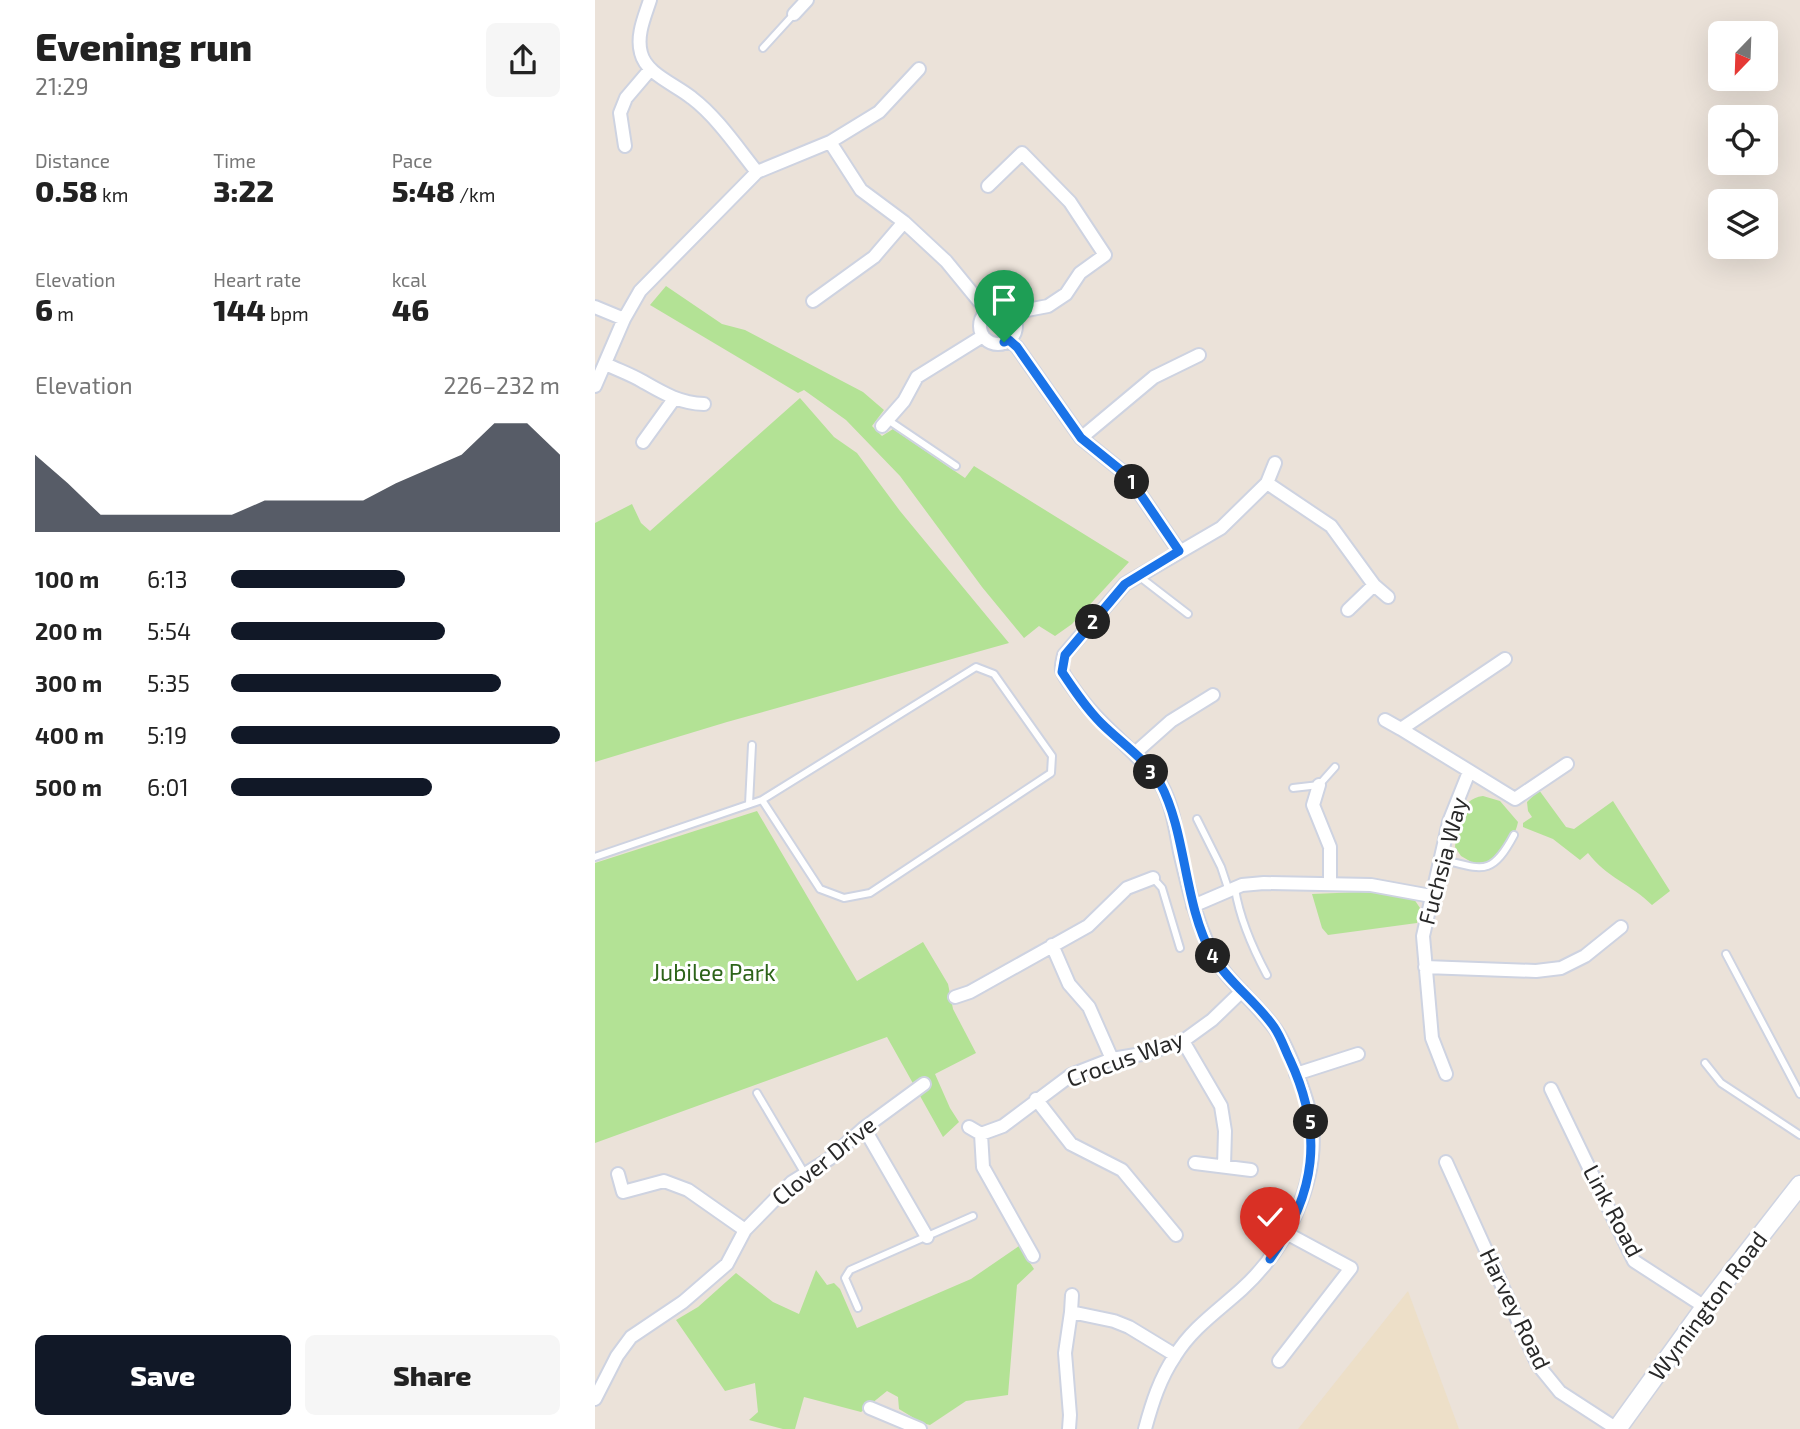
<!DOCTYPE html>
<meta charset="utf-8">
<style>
:root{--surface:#fff;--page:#f6f6f6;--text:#222;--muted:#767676;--accent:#111827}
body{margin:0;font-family:"Exo 2",sans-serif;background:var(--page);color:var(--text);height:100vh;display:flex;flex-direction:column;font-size:26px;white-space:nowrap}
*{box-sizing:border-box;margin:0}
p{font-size:23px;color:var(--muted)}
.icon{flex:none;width:38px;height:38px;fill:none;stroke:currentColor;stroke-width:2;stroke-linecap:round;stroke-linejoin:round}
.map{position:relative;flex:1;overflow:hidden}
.details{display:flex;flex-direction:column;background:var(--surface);width:595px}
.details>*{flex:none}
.needle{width:46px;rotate:203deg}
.controls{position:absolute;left:1113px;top:21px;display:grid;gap:14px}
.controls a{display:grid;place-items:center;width:70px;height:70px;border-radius:10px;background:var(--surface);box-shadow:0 7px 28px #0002;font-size:35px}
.pin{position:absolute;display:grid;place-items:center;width:60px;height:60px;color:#fff;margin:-72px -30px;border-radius:50% 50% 50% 0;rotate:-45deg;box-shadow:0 0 7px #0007}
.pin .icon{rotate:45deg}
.km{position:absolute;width:35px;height:35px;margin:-18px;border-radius:50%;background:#222;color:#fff;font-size:19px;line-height:35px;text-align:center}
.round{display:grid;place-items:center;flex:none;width:74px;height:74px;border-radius:10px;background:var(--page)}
.headline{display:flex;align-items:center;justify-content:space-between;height:119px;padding:0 35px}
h1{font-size:38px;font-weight:800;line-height:52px}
.metrics{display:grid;grid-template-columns:repeat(3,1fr);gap:10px;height:119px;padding:7px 35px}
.metrics div{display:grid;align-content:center}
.metrics b{font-size:30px;font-weight:800}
.metrics small{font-size:19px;font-weight:400}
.metrics p{font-size:19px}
.chart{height:196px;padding:14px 35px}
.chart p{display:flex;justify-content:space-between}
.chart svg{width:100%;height:126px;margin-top:7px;fill:var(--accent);opacity:.7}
.cta{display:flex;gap:14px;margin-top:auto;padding:14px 35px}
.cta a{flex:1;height:80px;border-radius:10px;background:var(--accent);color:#fff;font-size:28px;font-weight:800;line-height:80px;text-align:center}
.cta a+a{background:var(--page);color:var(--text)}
ul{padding:0 35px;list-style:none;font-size:23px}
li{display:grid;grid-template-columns:112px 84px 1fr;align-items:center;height:52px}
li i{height:18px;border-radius:9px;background:var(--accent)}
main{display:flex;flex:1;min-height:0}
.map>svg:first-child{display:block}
.education{fill:#eddfc8}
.green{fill:#b3e295}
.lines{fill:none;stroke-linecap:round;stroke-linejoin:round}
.lane-casing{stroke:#ced3e1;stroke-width:10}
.street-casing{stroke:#ced3e1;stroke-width:16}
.secondary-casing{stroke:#ced3e1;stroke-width:21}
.lane{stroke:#fff;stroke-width:6}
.street{stroke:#fff;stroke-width:12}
.secondary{stroke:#fff;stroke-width:18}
.route-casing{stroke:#fff;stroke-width:14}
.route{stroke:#1a73e8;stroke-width:9}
.labels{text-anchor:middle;stroke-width:6;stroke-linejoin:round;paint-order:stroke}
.street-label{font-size:23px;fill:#282828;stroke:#fff}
.park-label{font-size:23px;fill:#2d6419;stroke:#fff}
</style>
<main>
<section class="details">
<div class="headline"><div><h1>Evening run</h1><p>21:29</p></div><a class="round"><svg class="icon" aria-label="share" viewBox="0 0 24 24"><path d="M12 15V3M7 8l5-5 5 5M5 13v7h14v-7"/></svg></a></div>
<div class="metrics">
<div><p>Distance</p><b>0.58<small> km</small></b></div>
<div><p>Time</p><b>3:22</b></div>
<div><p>Pace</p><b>5:48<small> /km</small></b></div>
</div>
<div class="metrics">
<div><p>Elevation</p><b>6<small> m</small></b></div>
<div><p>Heart rate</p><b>144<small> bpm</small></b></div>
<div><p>kcal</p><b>46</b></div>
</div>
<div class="chart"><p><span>Elevation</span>226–232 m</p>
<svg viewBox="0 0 160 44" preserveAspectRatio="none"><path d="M0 44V17L10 27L20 38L30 38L40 38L50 38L60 38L70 33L80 33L90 33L100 33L110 27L120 22L130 17L140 6L150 6L160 17V44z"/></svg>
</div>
<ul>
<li><b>100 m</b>6:13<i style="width:53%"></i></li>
<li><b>200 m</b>5:54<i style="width:65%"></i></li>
<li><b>300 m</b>5:35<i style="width:82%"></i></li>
<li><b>400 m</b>5:19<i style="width:100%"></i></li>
<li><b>500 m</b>6:01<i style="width:61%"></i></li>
</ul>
<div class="cta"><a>Save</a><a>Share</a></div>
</section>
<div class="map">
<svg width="1205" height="1429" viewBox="0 0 1205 1429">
<rect width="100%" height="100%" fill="#ebe2d9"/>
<path class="education" d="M813,1291l51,138h-161z"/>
<path class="green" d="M71,286l56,38 23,6 118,62 21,18 -12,16 10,10 11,-7 72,49 9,-12 155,96 -57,62 -17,12 -16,-10 -15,12 -42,-51 -82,-111 -54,-56 -42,-30 -6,3 -148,-88z
M205,398l34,39 23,16 43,58 109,132 -282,79 -132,40v-239l37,-19 9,19 9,8z
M944,790l27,37 8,2 39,-28 57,90 -18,14c-20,-20 -46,-28 -64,-52l-8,7 -27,-21 -30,-12v-4l9,-6 -4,-6 -1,-9z
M888,796l17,5 18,21c-2,12 -15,35 -26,41 -4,2 -8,3 -12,4l-19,-11 -6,-9c3,-21 3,-48 28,-51z
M162,811l100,170 66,-39 25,42 5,25 23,44 -41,21 15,34 9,14 -16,15 -56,-100 -292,106v-280z
M766,892l19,1 34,6 6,9 -3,15 -89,12 -6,-7 -10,-34z
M424,1246l15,23 -17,16 -9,110 -42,6 -36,24 -8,-2 -23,-14 -1,-12 -11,-6 -26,21 -57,-15 -9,32h-12l-34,-9 9,-8 -3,-29 -30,8 -49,-71 22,-13 38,-34 37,29 26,12 17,-44 11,15 7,-2 6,6 17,39 114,-49z"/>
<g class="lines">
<g class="lane-casing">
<path id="lane" d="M168,48l31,-34
M293,420l68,46
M545,577l48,37
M698,788l26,-3 16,-18
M154,804l3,-59
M602,819l24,48 8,24
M0,857l167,-57 214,-133 18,7 58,82 -1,17 -181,120 -26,5 -24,-9 -58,-89
M845,859c42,10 51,19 74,-24
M558,878l9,10 18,60
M640,889c5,31 17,58 32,86
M1131,954l74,140
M1110,1063l16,20 79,52
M162,1093l48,81
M263,1308l-13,-30 5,-8 123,-54"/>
</g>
<g class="street-casing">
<path id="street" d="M55,0c-5,16 -14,35 -9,53 5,21 34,31 51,45 25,19 45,49 65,74
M199,14l13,-14
M235,142l31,48 43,32 42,39 41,50
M30,146l-5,-33 6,-15 23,-27
M393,186l34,-33 48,49 35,53 -25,18 -14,21 -18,12 -37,7
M218,301l61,-44 30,-35
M0,307l29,12
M385 326a18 18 0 1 1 36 0a18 18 0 1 1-36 0Z
M414,340l8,7 64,91 47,38 51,75
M11,364c12,6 24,10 36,17 21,12 37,22 62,23
M0,386l29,-67 16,-28 117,-119 73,-30 49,-30 40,-43
M287,426l22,-25 13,-24 66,-41
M486,438l73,-61 45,-22
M48,442l31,-43
M672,483l64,43 43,59 -26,25
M779,585l14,12
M910,659l-104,70 114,70 52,-35
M790,720l16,9
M540,753l36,-32 42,-26
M724,785l-6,20 17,42v36
M598,906l49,-21 22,-2 107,2 60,11
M457,945l17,39 20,23 23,52
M830,967l111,4 25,-3 24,-12 36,-29
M360,997l15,-5 118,-66 39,-38 26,-10
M588,1041l38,65 4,25 -1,35
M701,1074l62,-20
M851,1074l-14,-36 -9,-102 26,-114 20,-50
M956,1089l83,172 71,46
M441,1099l35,45 51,26 54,65
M374,1127l12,7 22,-8 68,-51 41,-16 36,-6 35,-12 29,-21 30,-29
M269,1128l63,109
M386,1134l2,33 50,89
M851,1162l92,203 22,27 57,37
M600,1163l56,7
M23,1174l5,18 41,-11 24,9 57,40
M476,1312l1,-17
M684,1361l72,-93 -63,-34
M0,1399l22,-43 14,-19 52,-35 44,-38 18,-34 47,-48 37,-23 35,-31 60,-44
M275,1408l50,21
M474,1429l1,-14 -5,-62 6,-41 43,9 15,6 46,28
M550,1429c7,-26 15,-51 30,-73 17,-28 44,-46 67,-67 44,-40 79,-110 69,-170 -4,-22 -24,-76 -38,-93 -18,-24 -48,-47 -61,-73 -16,-32 -24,-66 -32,-101 -5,-25 -8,-54 -24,-75 -26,-31 -60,-55 -83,-89 -3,-5 -9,-11 -11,-18 -1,-5 1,-10 2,-15l61,-71 96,-56 46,-45 8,-20"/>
</g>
<g class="secondary-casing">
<path id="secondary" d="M1022,1429l88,-122 95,-122"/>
</g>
<use href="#lane" class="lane"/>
<use href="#street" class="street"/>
<use href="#secondary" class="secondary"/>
</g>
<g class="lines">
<g class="route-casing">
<path id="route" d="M409,342l5,-2 8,7 64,91 47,38 51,75 -54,33 -60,71 -3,17c12,18 24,36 39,51 19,19 45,36 59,60 27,51 23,119 52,172 16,27 44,46 62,72 7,10 11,23 16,33 34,73 26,134 -20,199"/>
</g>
<use href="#route" class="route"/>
</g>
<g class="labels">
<g class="street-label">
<text transform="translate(848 861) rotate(-75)" y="8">Fuchsia Way</text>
<text transform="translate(530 1059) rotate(-20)" y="8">Crocus Way</text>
<text transform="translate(229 1161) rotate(-39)" y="8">Clover Drive</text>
<text transform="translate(1018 1211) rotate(62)" y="8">Link Road</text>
<text transform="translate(1113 1306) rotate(-53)" y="8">Wymington Road</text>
<text transform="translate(920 1309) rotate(64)" y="8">Harvey Road</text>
</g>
<g class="park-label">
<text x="119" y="981">Jubilee Park</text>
</g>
</g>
</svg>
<div class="controls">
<a><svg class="needle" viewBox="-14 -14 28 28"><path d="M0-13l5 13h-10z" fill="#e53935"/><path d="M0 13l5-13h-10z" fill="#767676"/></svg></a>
<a><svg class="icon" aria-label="locate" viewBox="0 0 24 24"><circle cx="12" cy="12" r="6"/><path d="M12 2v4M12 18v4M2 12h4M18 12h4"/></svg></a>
<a><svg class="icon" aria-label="layers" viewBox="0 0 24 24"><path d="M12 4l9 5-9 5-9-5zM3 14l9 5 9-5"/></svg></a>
</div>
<div class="pin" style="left:409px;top:342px;background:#1e9e55"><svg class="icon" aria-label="arrive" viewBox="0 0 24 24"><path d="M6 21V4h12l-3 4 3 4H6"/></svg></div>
<div class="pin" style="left:675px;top:1259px;background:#d93025"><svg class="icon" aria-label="check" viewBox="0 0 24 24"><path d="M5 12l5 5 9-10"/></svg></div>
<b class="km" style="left:537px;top:482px">1</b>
<b class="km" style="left:498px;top:622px">2</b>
<b class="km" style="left:556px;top:772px">3</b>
<b class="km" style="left:618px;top:956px">4</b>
<b class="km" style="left:716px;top:1122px">5</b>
</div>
</main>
